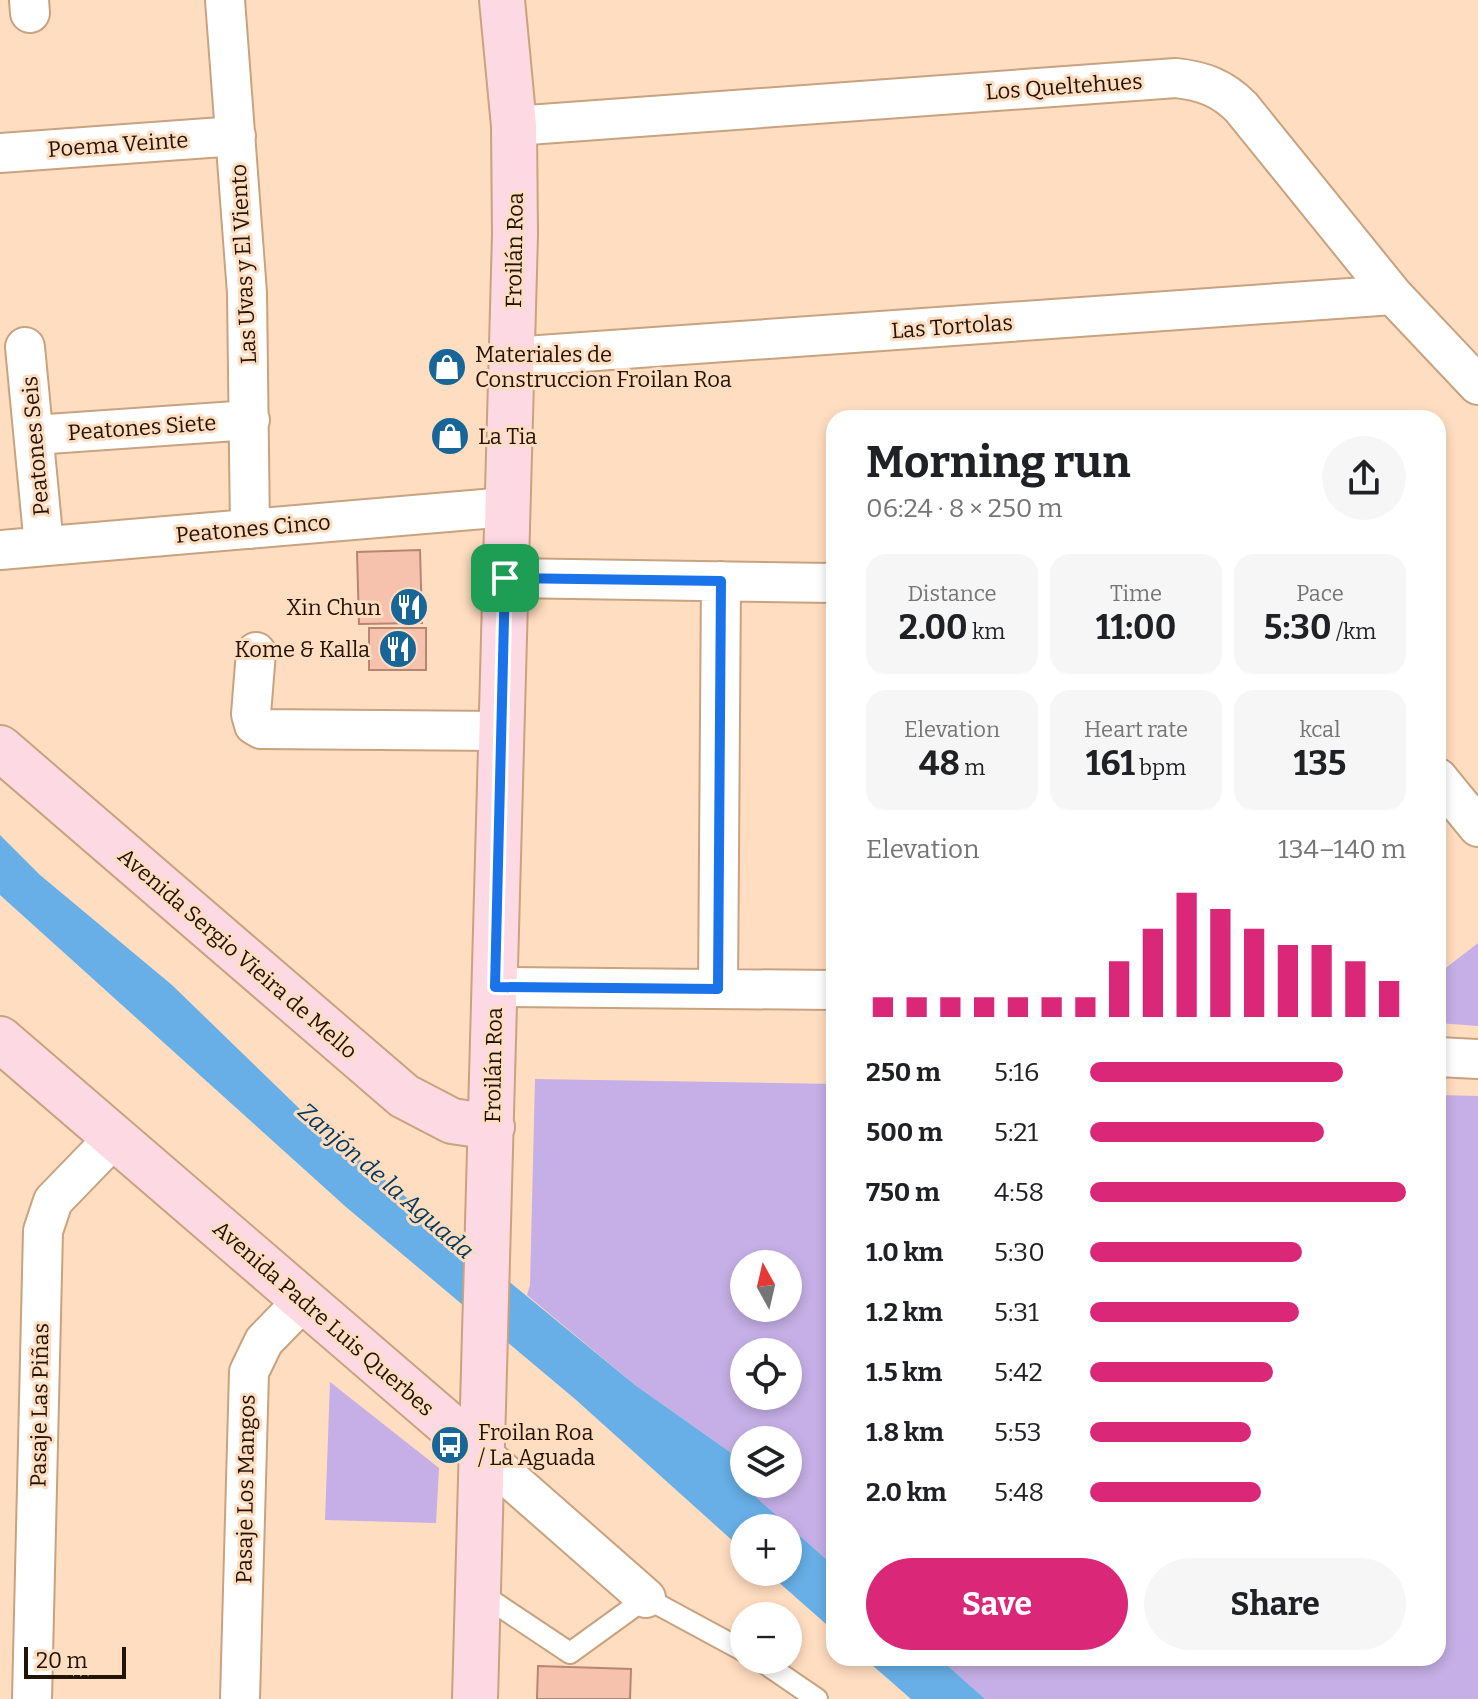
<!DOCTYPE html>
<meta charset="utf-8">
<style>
:root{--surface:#fff;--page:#f6f6f6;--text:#202124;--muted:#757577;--accent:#db2777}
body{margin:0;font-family:Bitter,serif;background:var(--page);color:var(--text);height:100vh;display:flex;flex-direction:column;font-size:30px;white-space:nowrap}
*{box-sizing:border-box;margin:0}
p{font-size:26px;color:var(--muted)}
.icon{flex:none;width:44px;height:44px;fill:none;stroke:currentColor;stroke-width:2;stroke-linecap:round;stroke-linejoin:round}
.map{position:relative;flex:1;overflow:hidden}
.side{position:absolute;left:826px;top:410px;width:620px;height:1256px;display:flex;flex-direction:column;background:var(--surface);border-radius:24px;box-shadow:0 4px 12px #0003}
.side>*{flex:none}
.needle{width:52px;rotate:352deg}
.tools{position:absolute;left:730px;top:1250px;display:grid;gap:16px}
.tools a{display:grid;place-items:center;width:72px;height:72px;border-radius:50%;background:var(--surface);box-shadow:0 4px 12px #0003;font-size:40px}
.scale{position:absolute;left:24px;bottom:20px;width:102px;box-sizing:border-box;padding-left:8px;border:4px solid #211306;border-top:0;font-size:22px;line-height:28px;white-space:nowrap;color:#211306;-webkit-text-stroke:6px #ffddc0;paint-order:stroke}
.pin{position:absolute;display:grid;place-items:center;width:68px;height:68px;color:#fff;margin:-34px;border-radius:16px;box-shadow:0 4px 12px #0006}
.round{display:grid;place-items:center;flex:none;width:84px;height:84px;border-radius:42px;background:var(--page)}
.head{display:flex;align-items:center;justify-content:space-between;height:136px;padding:0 40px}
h1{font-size:44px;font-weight:700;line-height:60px}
.stats{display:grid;grid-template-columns:repeat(3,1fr);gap:12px;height:136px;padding:8px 40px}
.stats div{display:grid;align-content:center;border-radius:20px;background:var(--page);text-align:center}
.stats b{font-size:34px;font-weight:700}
.stats small{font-size:22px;font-weight:400}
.stats p{font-size:22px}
.chart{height:224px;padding:16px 40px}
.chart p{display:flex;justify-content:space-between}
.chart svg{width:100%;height:144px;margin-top:8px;stroke:var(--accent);stroke-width:6}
.primary-button{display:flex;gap:16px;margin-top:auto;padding:16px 40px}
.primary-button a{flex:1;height:92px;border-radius:48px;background:var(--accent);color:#fff;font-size:32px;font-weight:700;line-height:92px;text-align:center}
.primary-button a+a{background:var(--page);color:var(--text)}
ul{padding:0 40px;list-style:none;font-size:26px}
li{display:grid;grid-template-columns:128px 96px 1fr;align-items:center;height:60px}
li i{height:20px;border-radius:10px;background:var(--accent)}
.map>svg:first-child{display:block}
.green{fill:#c5afe6;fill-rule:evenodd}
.water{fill:#67afe6}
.building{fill:#f7c2ad;stroke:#b68672;stroke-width:2}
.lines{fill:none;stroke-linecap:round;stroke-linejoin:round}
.lane-casing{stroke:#c9a27f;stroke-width:24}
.street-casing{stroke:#c9a27f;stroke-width:42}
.secondary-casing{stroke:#c9a27f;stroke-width:48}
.lane{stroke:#fff;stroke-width:20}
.street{stroke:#fff;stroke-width:38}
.secondary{stroke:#fdd9e3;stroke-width:44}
.route-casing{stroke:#fff;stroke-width:16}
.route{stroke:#1a73e8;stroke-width:10}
.labels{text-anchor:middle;stroke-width:6;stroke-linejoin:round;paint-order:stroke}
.street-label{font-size:22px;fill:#211306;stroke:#ffddc0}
.poi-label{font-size:22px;fill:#211306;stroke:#ffddc0;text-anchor:start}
.water-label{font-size:24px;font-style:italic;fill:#00395d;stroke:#ffddc0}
</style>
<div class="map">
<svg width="1478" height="1699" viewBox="0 0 1478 1699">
<rect width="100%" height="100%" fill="#ffddc0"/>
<path class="green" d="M1478,943v83l-40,-3v-49z
M535,1079l299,5v482l-101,-88 11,-15v21h44v-44h-44v22l-109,-77 -108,-90 3,-10zM744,1264h44v44h-44zM744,1352h44v44h-44z
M1438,1095l40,1v603h-493l-46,-41h499z
M330,1382l109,86 -3,55 -111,-3z"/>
<path class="water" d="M0,835l40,40 132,110 134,130 329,270 109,77 -10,16 100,88v65l-67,-59h21v-44h-44v23l-169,-152 -229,-192 -346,-312z
M864,1658h75l46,41h-74z"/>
<path class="building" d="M420,550l2,73 -63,1 -2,-72z
M369,628h57v42h-57z
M538,1666l93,3 -1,30h-93z"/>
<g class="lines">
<g class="lane-casing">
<path id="lane" d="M477,1591l93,62
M570,1653l76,-55 98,53
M760,1660l57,39"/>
</g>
<g class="street-casing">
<path id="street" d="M29,0l1,13
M225,0l22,293 3,236
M514,126l662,-48c27,3 46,10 65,29l152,188 85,90
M0,153l236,-17
M25,347l19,199
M511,357l882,-62
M34,435l216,-15
M0,550l507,-43
M505,578l329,5
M256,652l-5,62 3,11 7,4 240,2
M1438,778l40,49
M495,987l339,3
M718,989l3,-408
M1438,1057l40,2
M481,1453l165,145
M32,1699l11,-468 10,-30 62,-64
M240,1699l9,-327 15,-31 40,-41"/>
</g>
<g class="secondary-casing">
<path id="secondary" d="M0,748l404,348 48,25 40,6
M0,1039l481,414
M475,1699l40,-1464 -1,-109 -12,-126"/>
</g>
<use href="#lane" class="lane"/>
<use href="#street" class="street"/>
<use href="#secondary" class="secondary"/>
</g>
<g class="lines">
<g class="route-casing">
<path id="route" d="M505,578l216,3 -3,408 -223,-2z"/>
</g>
<use href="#route" class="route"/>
</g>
<defs>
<g id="shop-disc" transform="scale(2)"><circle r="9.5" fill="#186698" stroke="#ffddc0"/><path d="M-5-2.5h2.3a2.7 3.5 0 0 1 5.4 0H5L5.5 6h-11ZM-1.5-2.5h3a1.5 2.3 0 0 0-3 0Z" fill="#fff"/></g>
<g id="restaurant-disc" transform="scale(2)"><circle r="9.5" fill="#186698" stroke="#ffddc0"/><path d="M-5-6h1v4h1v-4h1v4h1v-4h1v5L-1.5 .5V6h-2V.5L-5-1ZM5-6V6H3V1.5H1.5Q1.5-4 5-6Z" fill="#fff"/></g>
<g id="bus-disc" transform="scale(2)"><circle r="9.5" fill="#186698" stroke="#ffddc0"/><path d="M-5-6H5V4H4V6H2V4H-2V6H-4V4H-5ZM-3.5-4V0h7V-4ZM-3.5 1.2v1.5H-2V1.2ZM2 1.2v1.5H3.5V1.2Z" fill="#fff"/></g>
</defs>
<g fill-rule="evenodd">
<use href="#shop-disc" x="447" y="367"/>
<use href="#shop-disc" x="450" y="436"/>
<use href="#restaurant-disc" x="409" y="607"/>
<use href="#restaurant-disc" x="398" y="649"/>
<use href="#bus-disc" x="450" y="1445"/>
</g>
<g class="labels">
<g class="street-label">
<text transform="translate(1064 86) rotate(-4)" y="8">Los Queltehues</text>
<text transform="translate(118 144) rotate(-4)" y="8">Poema Veinte</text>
<text transform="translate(514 250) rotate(-89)" y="8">Froilán Roa</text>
<text transform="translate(243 264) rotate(-93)" y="8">Las Uvas y El Viento</text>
<text transform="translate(952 326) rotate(-4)" y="8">Las Tortolas</text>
<text transform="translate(142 427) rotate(-4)" y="8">Peatones Siete</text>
<text transform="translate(35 446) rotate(-95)" y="8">Peatones Seis</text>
<text transform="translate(253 528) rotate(-5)" y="8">Peatones Cinco</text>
<text transform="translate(238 953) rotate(41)" y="8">Avenida Sergio Vieira de Mello</text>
<text transform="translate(493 1065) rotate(-89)" y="8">Froilán Roa</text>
<text transform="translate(324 1318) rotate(41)" y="8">Avenida Padre Luis Querbes</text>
<text transform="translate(39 1405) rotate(-89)" y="8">Pasaje Las Piñas</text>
<text transform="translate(245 1489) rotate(-89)" y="8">Pasaje Los Mangos</text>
</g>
<g class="poi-label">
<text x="475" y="362">Materiales de<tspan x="475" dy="25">Construccion Froilan Roa</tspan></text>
<text x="478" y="444">La Tia</text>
<text x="381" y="615" text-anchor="end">Xin Chun</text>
<text x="370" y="657" text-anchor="end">Kome &amp; Kalla</text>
<text x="478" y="1440">Froilan Roa<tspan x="478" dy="25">/ La Aguada</tspan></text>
</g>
<g class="water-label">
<text transform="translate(386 1181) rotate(41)" y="8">Zanjón de la Aguada</text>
</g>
</g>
</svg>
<div class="tools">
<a><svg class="needle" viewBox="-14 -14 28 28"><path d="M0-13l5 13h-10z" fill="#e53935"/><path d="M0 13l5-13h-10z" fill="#757577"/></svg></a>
<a><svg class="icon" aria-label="locate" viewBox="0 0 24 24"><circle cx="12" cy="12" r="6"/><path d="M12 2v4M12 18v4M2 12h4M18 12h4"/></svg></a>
<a><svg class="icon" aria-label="layers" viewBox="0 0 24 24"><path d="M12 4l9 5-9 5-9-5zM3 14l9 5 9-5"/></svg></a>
<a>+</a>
<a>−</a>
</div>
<div class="scale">20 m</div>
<div class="pin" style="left:505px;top:578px;background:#1e9e55"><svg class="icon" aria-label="arrive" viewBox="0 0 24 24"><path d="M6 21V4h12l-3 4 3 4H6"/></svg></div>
<section class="side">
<div class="head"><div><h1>Morning run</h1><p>06:24 · 8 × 250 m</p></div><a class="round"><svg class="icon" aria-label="share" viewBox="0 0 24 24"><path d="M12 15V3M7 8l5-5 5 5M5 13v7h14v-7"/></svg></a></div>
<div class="stats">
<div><p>Distance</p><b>2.00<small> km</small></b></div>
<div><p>Time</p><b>11:00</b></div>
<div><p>Pace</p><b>5:30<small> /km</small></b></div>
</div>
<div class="stats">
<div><p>Elevation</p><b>48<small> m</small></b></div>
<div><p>Heart rate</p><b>161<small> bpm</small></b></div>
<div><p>kcal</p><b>135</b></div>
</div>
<div class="chart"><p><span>Elevation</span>134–140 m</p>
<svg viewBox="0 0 160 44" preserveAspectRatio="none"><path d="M5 44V38M15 44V38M25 44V38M35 44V38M45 44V38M55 44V38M65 44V38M75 44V27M85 44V17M95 44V6M105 44V11M115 44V17M125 44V22M135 44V22M145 44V27M155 44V33"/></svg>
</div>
<ul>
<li><b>250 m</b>5:16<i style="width:80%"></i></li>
<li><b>500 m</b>5:21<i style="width:74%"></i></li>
<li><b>750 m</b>4:58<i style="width:100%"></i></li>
<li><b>1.0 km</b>5:30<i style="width:67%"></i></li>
<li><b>1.2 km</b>5:31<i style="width:66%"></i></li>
<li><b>1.5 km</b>5:42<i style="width:58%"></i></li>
<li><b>1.8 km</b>5:53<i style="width:51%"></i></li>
<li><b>2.0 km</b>5:48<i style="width:54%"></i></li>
</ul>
<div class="primary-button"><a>Save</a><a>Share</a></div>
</section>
</div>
